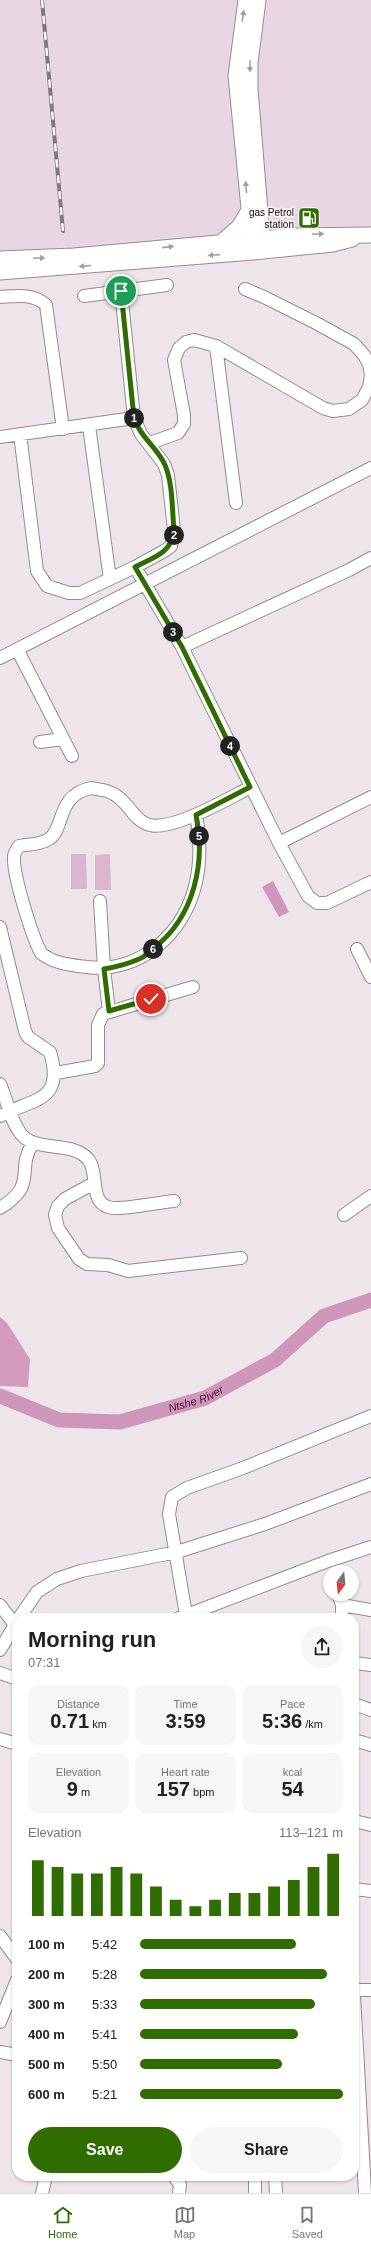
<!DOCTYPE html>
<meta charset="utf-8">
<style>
:root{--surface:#fff;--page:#f6f6f6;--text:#202124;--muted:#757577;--line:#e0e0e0;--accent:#2f6d00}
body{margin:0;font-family:Helvetica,sans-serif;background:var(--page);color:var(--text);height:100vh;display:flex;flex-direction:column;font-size:15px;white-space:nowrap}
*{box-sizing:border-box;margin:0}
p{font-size:13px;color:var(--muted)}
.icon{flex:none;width:22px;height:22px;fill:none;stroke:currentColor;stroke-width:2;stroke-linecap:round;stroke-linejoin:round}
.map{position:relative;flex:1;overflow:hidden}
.panel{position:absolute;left:12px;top:1613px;width:347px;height:568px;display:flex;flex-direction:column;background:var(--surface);border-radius:16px;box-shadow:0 1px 3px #0004}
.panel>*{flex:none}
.needle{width:26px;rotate:195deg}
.fabs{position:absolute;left:323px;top:1565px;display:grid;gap:8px}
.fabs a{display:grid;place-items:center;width:36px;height:36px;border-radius:50%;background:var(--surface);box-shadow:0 1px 3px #0004;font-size:20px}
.pin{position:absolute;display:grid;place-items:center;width:34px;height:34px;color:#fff;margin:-17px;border:2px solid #fff;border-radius:50%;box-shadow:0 1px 4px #0007}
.km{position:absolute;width:20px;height:20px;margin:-10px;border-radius:50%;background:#222;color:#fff;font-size:11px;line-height:20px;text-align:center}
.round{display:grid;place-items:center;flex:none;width:42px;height:42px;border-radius:21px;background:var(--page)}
.summary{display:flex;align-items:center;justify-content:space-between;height:68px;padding:0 16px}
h1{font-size:22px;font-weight:800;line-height:30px}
.metrics{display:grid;grid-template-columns:repeat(3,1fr);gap:6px;height:68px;padding:4px 16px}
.metrics div{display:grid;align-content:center;border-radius:10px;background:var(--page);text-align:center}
.metrics b{font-size:20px;font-weight:800}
.metrics small{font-size:11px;font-weight:400}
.metrics p{font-size:11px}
.chart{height:112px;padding:8px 16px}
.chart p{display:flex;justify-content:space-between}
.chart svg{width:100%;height:72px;margin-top:4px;stroke:var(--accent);stroke-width:6}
.primary-button{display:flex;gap:8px;margin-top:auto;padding:8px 16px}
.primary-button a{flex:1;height:46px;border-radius:24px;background:var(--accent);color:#fff;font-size:16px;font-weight:800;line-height:46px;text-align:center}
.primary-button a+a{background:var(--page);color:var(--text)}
ul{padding:0 16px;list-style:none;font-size:13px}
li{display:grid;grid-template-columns:64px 48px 1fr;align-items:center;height:30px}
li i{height:10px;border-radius:5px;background:var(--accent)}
.tabs{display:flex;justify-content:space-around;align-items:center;height:56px;border-top:1px solid var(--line);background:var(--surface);font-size:11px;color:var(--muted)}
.tabs a{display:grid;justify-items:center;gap:2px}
.tabs .current{color:var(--accent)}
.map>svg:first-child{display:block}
.built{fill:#e8d7e2}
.green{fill:#d9b6cc}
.forest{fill:#d29bbe}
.water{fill:#ce97ba}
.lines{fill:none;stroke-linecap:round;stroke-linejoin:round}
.river{stroke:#ce97ba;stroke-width:15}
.minor-casing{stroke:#948b90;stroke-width:14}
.major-casing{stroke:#948b90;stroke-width:17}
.minor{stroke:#fff;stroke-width:12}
.major{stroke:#fff;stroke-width:15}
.rail-casing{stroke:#7f797d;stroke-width:4}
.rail{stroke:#fcf2f8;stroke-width:2.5;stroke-dasharray:8;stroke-linecap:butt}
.oneway{fill:#a1a0a1}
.route-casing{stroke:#fff;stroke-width:8}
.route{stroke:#2f6d00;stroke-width:5}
.labels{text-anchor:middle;stroke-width:3.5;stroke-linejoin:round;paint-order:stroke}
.poi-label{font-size:10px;fill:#141113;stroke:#fcf2f8;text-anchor:end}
.water-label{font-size:11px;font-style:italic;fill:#4a0939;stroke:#fcf2f8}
</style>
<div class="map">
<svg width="371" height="2193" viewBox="0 0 371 2193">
<rect width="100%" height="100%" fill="#eee5ea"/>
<path class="built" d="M0,0h371v235l-371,24z"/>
<path class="green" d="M71,854h15l1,35h-16z
M110,854l1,36h-16v-35z"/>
<path class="forest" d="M0,1317l7,6 23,36 -2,28 -28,-1z"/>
<path class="water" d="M273,881l16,31 -10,5 -17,-30z"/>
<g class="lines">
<path class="river" id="s1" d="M0,1396l59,24 61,2 85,-24 70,-38 49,-44 47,-16"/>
<g class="minor-casing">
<path id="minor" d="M84,296l83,-11
M0,297c16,-1 33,-4 46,8l17,124
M216,346l20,157
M89,426l21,153
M20,434l17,137 10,15 22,7h11l55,-26 31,-17 5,-4 3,-16 -6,-55 -4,-11 -23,-30 -7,-16 -13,-127
M0,437l134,-19
M150,443l28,-10 6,-9v-9l-10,-55 5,-12 7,-6 8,-2 22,6 107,62 10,3 16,-2 13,-9 7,-13 2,-12 -2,-11 -5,-9 -10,-11 -38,-21 -52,-26 -19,-8
M135,567l47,80 97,196 29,53 9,7h10l44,-21
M182,647l167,-77 22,-12
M17,649l55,107
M0,658l371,-190
M40,742l23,-3
M196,815c4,22 5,45 0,67 -11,51 -56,92 -109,85 -16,-2 -33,-3 -46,-14 -9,-17 -28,-77 -27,-96 0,-5 3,-7 5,-11 10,-2 21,-1 30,-7 16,-10 7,-44 42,-51 3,0 8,2 12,2 26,6 28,31 47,35 23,6 79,-27 101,-38
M279,843l92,-46
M100,901l4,68 5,42
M0,927l25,104 3,6 22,15c15,50 -16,46 -50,64
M357,949l14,28
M56,1073l39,-7 3,-3v-38l5,-11 90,-27
M0,1084c7,16 10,36 21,50 15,19 50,6 67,25 11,13 1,42 20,48 11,4 52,-5 66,-6
M94,1183l-29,16 -7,7 -3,9 3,13 21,31 8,5 21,1 20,6 113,-13
M0,1208c39,-24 15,-38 33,-65
M344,1215l27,-19
M338,1594l4,11v13
M0,1605l15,20
M342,1605l29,5
M186,1615l-17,-101 3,-17 15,-9 56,-20 128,-52
M19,1618l18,-26 20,-13 24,-8 96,-19 88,-28 106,-40
M179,1618l149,-57 43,-14
M0,1650l17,-29
M354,1663l17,2
M0,1673l17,6
M354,1704l17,6
M0,1739l17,5
M354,1740l17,5
M354,1821l17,4
M354,1889l17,2
M0,1936l17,23
M354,1990h17
M354,1995l11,198
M0,2022l17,-42
M0,2052l17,3
M174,2176l6,9 -1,8
M255,2176v17
M275,2176l1,17
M42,2193l4,-17"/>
</g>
<g class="major-casing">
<path id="major" d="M246,0l-10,76 17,173
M258,0l-8,63v26l13,159
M223,241l16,-14 9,-15
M0,259l74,-3 220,-20 77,-1
M0,272l253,-20 80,-8 19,-5"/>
</g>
<use href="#minor" class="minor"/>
<use href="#major" class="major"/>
<g class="rail-casing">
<path id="rail" d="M42,0l21,231"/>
</g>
<use href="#rail" class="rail"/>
</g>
<defs><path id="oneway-solid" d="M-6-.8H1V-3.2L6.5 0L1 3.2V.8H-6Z"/></defs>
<g class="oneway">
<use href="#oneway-solid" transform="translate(243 16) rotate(-81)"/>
<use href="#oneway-solid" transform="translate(250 66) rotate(91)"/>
<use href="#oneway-solid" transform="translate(246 187) rotate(-95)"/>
<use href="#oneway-solid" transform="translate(318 234) rotate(-3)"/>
<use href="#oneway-solid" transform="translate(168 247) rotate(-6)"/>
<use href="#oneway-solid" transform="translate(214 255) rotate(176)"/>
<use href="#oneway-solid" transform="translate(39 258) rotate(-2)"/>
<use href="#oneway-solid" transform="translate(85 266) rotate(175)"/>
</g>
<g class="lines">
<g class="route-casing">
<path id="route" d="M121,291l13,127c6,19 23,29 31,47 8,19 7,45 9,65 -2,23 -20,27 -39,37l47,80 68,140 -54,28c10,48 -2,102 -42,133 -5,4 -9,9 -15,11 -11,5 -23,8 -35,10l5,42 42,-12"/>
</g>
<use href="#route" class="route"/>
</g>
<defs>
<g id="fuel-square" transform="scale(1.15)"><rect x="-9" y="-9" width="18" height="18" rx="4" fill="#2f6d00" stroke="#fcf2f8"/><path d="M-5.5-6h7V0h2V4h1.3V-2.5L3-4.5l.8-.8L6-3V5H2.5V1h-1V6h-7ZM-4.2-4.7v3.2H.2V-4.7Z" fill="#fff"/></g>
</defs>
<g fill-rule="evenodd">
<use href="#fuel-square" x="309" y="218"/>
</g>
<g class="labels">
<g class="poi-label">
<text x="294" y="216">gas Petrol<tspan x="294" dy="12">station</tspan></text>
</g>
<g class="water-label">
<text dy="4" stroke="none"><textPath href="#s1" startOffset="204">Ntshe River</textPath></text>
</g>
</g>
</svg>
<div class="fabs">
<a><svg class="needle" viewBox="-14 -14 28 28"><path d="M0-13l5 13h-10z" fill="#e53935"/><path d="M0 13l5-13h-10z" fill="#757577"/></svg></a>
</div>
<div class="pin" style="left:121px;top:291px;background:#1e9e55"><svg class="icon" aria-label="arrive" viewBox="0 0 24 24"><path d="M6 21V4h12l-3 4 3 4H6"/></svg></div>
<div class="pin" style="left:151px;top:999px;background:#d93025"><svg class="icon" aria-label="check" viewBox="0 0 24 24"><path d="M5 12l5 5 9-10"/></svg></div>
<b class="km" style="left:134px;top:418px">1</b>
<b class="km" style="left:174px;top:535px">2</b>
<b class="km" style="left:173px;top:632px">3</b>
<b class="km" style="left:230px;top:746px">4</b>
<b class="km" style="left:199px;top:836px">5</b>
<b class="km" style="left:153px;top:949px">6</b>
<section class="panel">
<div class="summary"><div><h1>Morning run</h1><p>07:31</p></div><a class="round"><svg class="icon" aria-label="share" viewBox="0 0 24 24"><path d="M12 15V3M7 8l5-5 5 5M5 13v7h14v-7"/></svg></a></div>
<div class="metrics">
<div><p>Distance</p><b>0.71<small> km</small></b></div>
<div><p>Time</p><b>3:59</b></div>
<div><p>Pace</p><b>5:36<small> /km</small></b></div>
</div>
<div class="metrics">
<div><p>Elevation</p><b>9<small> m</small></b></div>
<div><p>Heart rate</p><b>157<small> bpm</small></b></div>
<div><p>kcal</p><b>54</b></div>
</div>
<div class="chart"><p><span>Elevation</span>113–121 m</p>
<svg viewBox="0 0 160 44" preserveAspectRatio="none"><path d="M5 44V10M15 44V14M25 44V18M35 44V18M45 44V14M55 44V18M65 44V26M75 44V34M85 44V38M95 44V34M105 44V30M115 44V30M125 44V26M135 44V22M145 44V14M155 44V6"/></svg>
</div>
<ul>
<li><b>100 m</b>5:42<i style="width:77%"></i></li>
<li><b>200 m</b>5:28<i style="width:92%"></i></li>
<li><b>300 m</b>5:33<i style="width:86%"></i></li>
<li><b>400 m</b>5:41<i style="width:78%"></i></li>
<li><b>500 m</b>5:50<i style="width:70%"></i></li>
<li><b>600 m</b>5:21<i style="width:100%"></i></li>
</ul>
<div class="primary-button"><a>Save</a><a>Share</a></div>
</section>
</div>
<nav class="tabs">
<a class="current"><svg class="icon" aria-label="home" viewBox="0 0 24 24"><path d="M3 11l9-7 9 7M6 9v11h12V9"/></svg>Home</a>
<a><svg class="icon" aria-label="map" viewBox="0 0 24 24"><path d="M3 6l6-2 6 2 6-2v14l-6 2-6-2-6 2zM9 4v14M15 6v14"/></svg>Map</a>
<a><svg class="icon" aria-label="saved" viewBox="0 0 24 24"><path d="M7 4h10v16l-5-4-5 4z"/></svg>Saved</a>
</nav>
